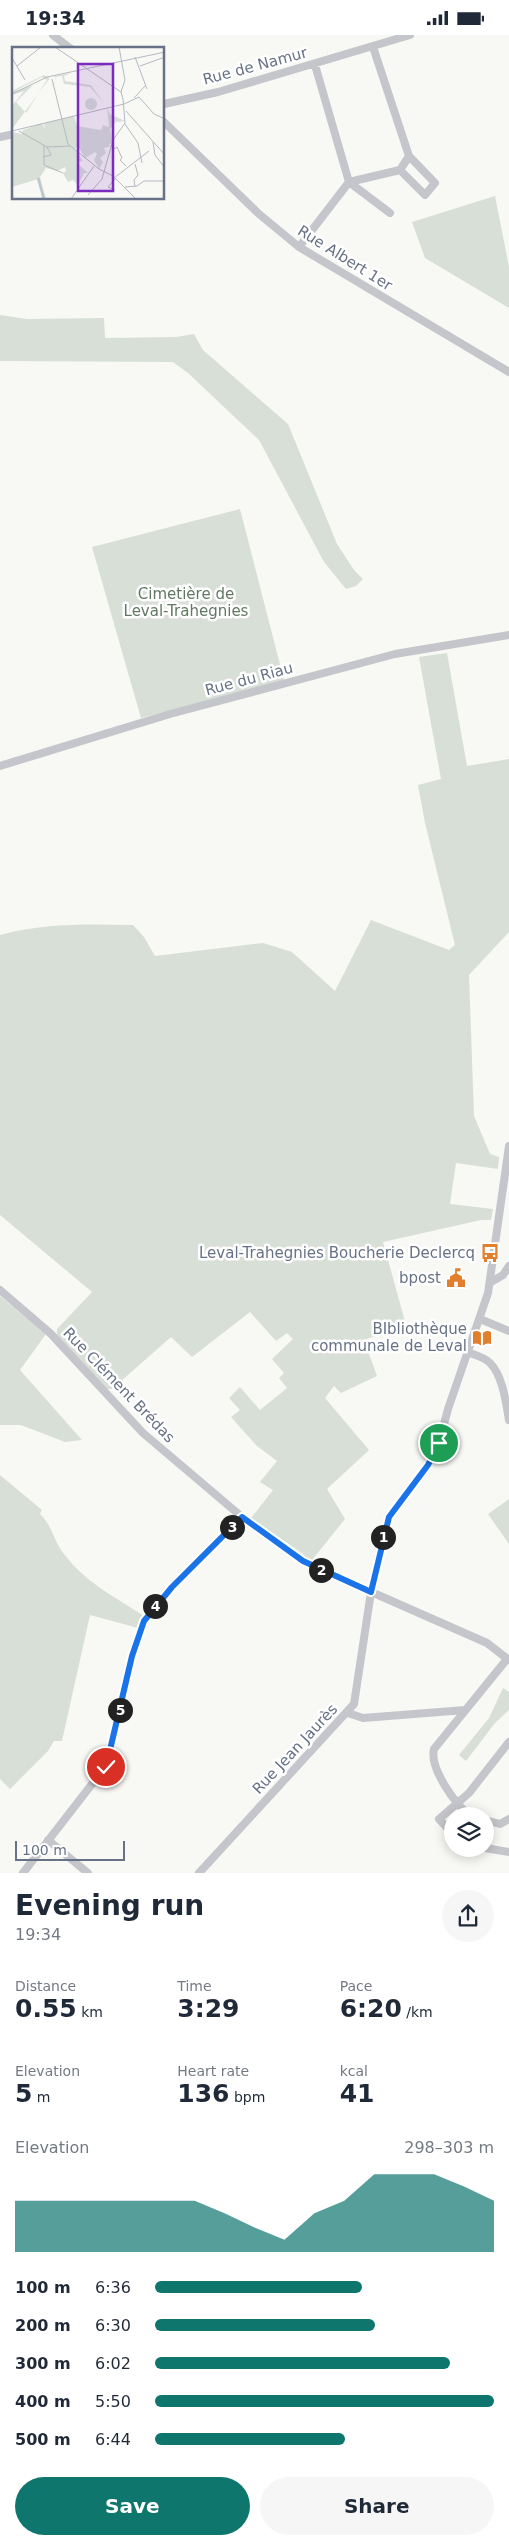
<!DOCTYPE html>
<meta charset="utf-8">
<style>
:root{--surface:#fff;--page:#f6f6f7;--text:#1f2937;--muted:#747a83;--accent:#0f766e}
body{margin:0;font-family:"DejaVu Sans",sans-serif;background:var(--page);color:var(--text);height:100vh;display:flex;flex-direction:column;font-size:19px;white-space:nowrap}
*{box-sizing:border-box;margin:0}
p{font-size:16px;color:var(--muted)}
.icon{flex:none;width:28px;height:28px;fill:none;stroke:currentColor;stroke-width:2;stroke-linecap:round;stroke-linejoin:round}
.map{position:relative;height:1838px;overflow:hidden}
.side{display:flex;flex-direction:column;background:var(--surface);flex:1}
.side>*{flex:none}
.controls{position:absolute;left:444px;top:1772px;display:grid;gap:10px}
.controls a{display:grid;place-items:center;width:50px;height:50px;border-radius:50%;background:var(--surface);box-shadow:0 2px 12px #0003;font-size:25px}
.scale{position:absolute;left:15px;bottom:12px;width:110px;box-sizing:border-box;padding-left:5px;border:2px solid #687286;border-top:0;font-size:14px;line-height:18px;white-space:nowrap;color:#687286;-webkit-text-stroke:4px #fff;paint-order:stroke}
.pin{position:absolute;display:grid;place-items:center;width:42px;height:42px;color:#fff;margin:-21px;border:2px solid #fff;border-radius:50%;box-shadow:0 1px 5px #0007}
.km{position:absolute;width:25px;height:25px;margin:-12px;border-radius:50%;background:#222;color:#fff;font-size:14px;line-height:25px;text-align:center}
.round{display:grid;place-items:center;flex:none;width:52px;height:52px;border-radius:26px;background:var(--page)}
.head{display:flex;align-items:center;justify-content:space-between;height:85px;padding:0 15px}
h1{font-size:28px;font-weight:600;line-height:38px}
.stats{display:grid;grid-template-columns:repeat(3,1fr);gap:8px;height:85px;padding:5px 15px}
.stats div{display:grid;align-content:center}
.stats b{font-size:25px;font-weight:600}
.stats small{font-size:14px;font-weight:400}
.stats p{font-size:14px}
.chart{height:140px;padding:10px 15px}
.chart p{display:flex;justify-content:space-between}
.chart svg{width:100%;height:90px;margin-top:5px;fill:var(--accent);opacity:.7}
.primary-button{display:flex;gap:10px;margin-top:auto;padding:10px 15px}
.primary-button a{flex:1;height:58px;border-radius:30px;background:var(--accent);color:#fff;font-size:20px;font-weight:600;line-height:58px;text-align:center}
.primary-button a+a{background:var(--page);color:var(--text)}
ul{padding:0 15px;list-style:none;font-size:16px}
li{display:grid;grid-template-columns:80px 60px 1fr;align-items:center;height:38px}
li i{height:12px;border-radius:6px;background:var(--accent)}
.status{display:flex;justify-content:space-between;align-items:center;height:35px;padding:0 25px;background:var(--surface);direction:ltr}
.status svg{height:14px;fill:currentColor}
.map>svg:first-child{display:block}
.green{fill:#d8dfd7}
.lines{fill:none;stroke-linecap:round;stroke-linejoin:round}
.minor{stroke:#c4c6cb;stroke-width:8}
.route-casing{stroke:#fff;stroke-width:10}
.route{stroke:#1a73e8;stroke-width:6}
.labels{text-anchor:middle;stroke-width:5;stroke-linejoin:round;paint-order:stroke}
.street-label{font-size:15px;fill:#687286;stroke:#fff}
.park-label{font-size:15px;fill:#627863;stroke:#fff}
.poi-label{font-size:15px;fill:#687286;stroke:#fff;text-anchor:end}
.inset-river{fill:none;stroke:#bfc7cd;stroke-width:2.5}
.inset-road{fill:none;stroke:#b5bac2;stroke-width:1}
.view{fill:#7b2cbf;fill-opacity:0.15;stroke:#7b2cbf;stroke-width:2.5}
.inset-edge{fill:none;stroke:#687286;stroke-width:2.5}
</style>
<div class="status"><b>19:34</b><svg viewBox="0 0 49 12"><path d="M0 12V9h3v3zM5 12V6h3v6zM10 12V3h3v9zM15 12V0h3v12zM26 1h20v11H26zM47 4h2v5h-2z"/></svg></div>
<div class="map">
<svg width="509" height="1838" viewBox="0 0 509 1838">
<rect width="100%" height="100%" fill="#f8f8f5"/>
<path class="green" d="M495,161l14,71v41l-84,-50 -13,-36z
M0,280l27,4 77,-1 1,20 71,-1 18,-3 9,16 85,74 49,120 17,26 9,9 -7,7 -10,3 -22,-27 -65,-122 -71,-67 -15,-11 -173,-1z
M240,474l44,171 -143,38 -49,-171z
M447,618l20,113 42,-7v173l-40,43 5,141 16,38 9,3 -1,12 -42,-6 -6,41 43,5 -2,11h-10l-98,22 23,83 -42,15 13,36 -36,17 -7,-7 -9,12 44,52 -42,39 18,30 -33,41 -61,-42 22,-28 -13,-8 17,-21 -20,-15 -26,-29 9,-7 -11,-12 11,-11 20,23 27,-22 -8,-10 5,-5 -12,-14 21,-20 -6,-6 -11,8 -26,-29 -58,45 -21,-20 -59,52h-6l-49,-53v-7l35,-37 -92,-77v-280c42,-12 89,-11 133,-10l11,12 11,19 108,-13 29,9 43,39 36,-71 78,30 6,-5 -30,-122 -7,-38 23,-6 -22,-122z
M0,1261l46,38 -26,36 62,70 -17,2 -44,-17h-21z
M0,1440l42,35 -2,4c12,11 14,28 24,40 21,28 51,43 80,62l-6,12 -48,-13 -28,126h-8l-6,10 -38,38 -10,-10z
M509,1464v45l-21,-30z
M503,1653l6,4v18l-14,13 -29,38 -7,-6 30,-37z"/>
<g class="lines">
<path class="minor" d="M53,0l18,14
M373,12l36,109
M164,69l54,-12 192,-57
M164,87l95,92 40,33 210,125
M0,102l14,-3
M390,178l-41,-31 51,-12 9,-14 26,27 -10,12 -25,-25
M299,212l50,-65 -34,-117
M0,731l170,-52 225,-60 114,-19
M491,1247l12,-7 6,-9
M0,1255l50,43 93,100 99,84 46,33 29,18 170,75 22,17
M480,1284l29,12
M467,1317c8,3 17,5 23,11 13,13 16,40 19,57
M348,1678l15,5 102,-8
M471,1781c-15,-10 -42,-48 -37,-67l73,-90
M485,1785l15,4 9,-5
M452,1798l-13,-14 30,-26 40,-51
M48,1805l40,33
M485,1813l24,4
M23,1838l83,-107 26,-110 12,-35 28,-34 70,-70
M199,1838l155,-169 17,-112 15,-66 3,-8 39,-53 11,-22 9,-34 40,-116 21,-147"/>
</g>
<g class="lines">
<g class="route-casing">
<path id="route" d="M106,1732l26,-111 12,-35 28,-34 70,-70 61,44 68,31 18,-75 39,-52 11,-22"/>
</g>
<use href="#route" class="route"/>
</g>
<defs>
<g id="bus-bare" transform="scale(1.5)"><path d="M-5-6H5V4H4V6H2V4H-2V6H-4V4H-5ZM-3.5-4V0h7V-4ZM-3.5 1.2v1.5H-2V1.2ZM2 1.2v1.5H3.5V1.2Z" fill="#e17f2d" stroke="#fff" stroke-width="2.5" paint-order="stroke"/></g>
<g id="civic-bare" transform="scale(1.5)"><path d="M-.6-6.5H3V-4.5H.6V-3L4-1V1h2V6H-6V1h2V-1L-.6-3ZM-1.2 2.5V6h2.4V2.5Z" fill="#e17f2d" stroke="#fff" stroke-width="2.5" paint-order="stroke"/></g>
<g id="library-bare" transform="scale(1.5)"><path d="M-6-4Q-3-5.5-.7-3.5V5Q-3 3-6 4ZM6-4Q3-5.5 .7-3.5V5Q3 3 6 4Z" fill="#e17f2d" stroke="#fff" stroke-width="2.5" paint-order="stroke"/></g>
</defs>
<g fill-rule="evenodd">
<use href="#bus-bare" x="490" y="1218"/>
<use href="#civic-bare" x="456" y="1243"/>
<use href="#library-bare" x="482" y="1303"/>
</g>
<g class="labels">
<g class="street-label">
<text transform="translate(255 31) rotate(-15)" y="5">Rue de Namur</text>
<text transform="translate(345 223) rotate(32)" y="5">Rue Albert 1er</text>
<text transform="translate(249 644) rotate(-15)" y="5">Rue du Riau</text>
<text transform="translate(119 1350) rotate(46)" y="5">Rue Clément Brédas</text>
<text transform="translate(295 1714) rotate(-47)" y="5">Rue Jean Jaurès</text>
</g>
<g class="park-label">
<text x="186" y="564">Cimetière de<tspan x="186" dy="17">Leval-Trahegnies</tspan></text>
</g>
<g class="poi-label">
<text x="475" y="1223">Leval-Trahegnies Boucherie Declercq</text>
<text x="441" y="1248">bpost</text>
<text x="467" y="1299">BIbliothèque<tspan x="467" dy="17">communale de Leval</tspan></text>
</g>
</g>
<g transform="translate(12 12)">
<rect width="152" height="152" fill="#f8f8f5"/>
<path d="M60,26l-8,3 1,5 26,4 12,17 -13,-15 -26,-3 -2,-8 -7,1 1,4 -3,4 -2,1 5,-5 -2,-5zM32,28l6,3 -38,51v-23l12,-15 -12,4v-4zM30,30l5,3 -21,33 -10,-11 17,-17 -18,6zM73 57a6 6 0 1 1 12 0a6 6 0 1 1-12 0ZM95,60l3,7 15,7 -9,1 -6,7 2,13 -3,3 3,1 -8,2 2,5 -6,5 3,4 -4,7 -5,-9 3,-6 -2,-2 -10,6 -7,-12 -3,3 8,12 -7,1 12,11h-4l-6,12 -5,-5 -5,2 -5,-9 3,-2 -1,-4 -8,4 -11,-3 -6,9 6,22h-4l-4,-20 -26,8v-55l10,2 1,-4 19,-7 3,6 -1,-6 30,-7 3,10 24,4 2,-5 6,2z" fill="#d8dfd7" fill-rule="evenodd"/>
<path class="inset-river" d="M26,131l6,21"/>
<path class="inset-road" d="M43,0l66,45 2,7 2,24 -12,17 -11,39 -14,16M107,0l6,33 -4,12M123,10l12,32M0,11l13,22M5,19l24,-19M128,19l25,-9M40,32l16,65 31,25 14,7 23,23M0,47l35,-17 118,-25M122,51l11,-12M114,64l39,44M113,77l13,19 4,20M0,84l112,-27 15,-7 15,17 11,5M7,84l28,16 23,-1M141,95l2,13 10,13M32,98v20l19,8M100,103l5,-3 5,11 -2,2 6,6M31,110l8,-2 -4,-8M102,131l35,-27M113,140l12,-1 7,-5h21M123,140l-1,-7 4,-5 -3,-11M103,143l-7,-3 7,-8M59,152l23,-33"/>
<path class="view" d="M66,17h35v127h-35z"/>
<rect width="152" height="152" class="inset-edge"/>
</g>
</svg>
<div class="controls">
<a><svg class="icon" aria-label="layers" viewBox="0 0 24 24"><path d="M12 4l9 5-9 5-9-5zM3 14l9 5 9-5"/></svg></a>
</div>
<div class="scale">100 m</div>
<div class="pin" style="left:439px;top:1408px;background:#1e9e55"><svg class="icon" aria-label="arrive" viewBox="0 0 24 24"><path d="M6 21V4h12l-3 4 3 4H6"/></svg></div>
<div class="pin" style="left:106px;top:1732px;background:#d93025"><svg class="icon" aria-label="check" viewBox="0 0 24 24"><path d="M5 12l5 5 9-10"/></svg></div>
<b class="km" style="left:383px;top:1502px">1</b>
<b class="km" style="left:321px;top:1535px">2</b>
<b class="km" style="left:232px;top:1492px">3</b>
<b class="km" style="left:155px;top:1571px">4</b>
<b class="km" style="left:120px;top:1675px">5</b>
</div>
<section class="side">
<div class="head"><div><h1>Evening run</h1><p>19:34</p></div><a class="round"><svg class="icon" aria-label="share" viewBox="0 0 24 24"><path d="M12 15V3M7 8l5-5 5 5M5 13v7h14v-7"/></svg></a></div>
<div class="stats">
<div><p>Distance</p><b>0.55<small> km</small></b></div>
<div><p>Time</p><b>3:29</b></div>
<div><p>Pace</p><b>6:20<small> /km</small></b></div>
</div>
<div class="stats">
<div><p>Elevation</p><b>5<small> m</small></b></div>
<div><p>Heart rate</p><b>136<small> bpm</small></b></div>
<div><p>kcal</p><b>41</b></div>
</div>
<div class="chart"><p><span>Elevation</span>298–303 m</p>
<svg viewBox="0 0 160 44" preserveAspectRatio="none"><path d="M0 44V19L10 19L20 19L30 19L40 19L50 19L60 19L70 25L80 32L90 38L100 25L110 19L120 6L130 6L140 6L150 12L160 19V44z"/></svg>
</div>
<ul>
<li><b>100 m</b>6:36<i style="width:61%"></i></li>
<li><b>200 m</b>6:30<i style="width:65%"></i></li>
<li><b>300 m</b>6:02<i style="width:87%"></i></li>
<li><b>400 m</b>5:50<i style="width:100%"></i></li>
<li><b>500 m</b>6:44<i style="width:56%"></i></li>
</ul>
<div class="primary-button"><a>Save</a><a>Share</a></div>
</section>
